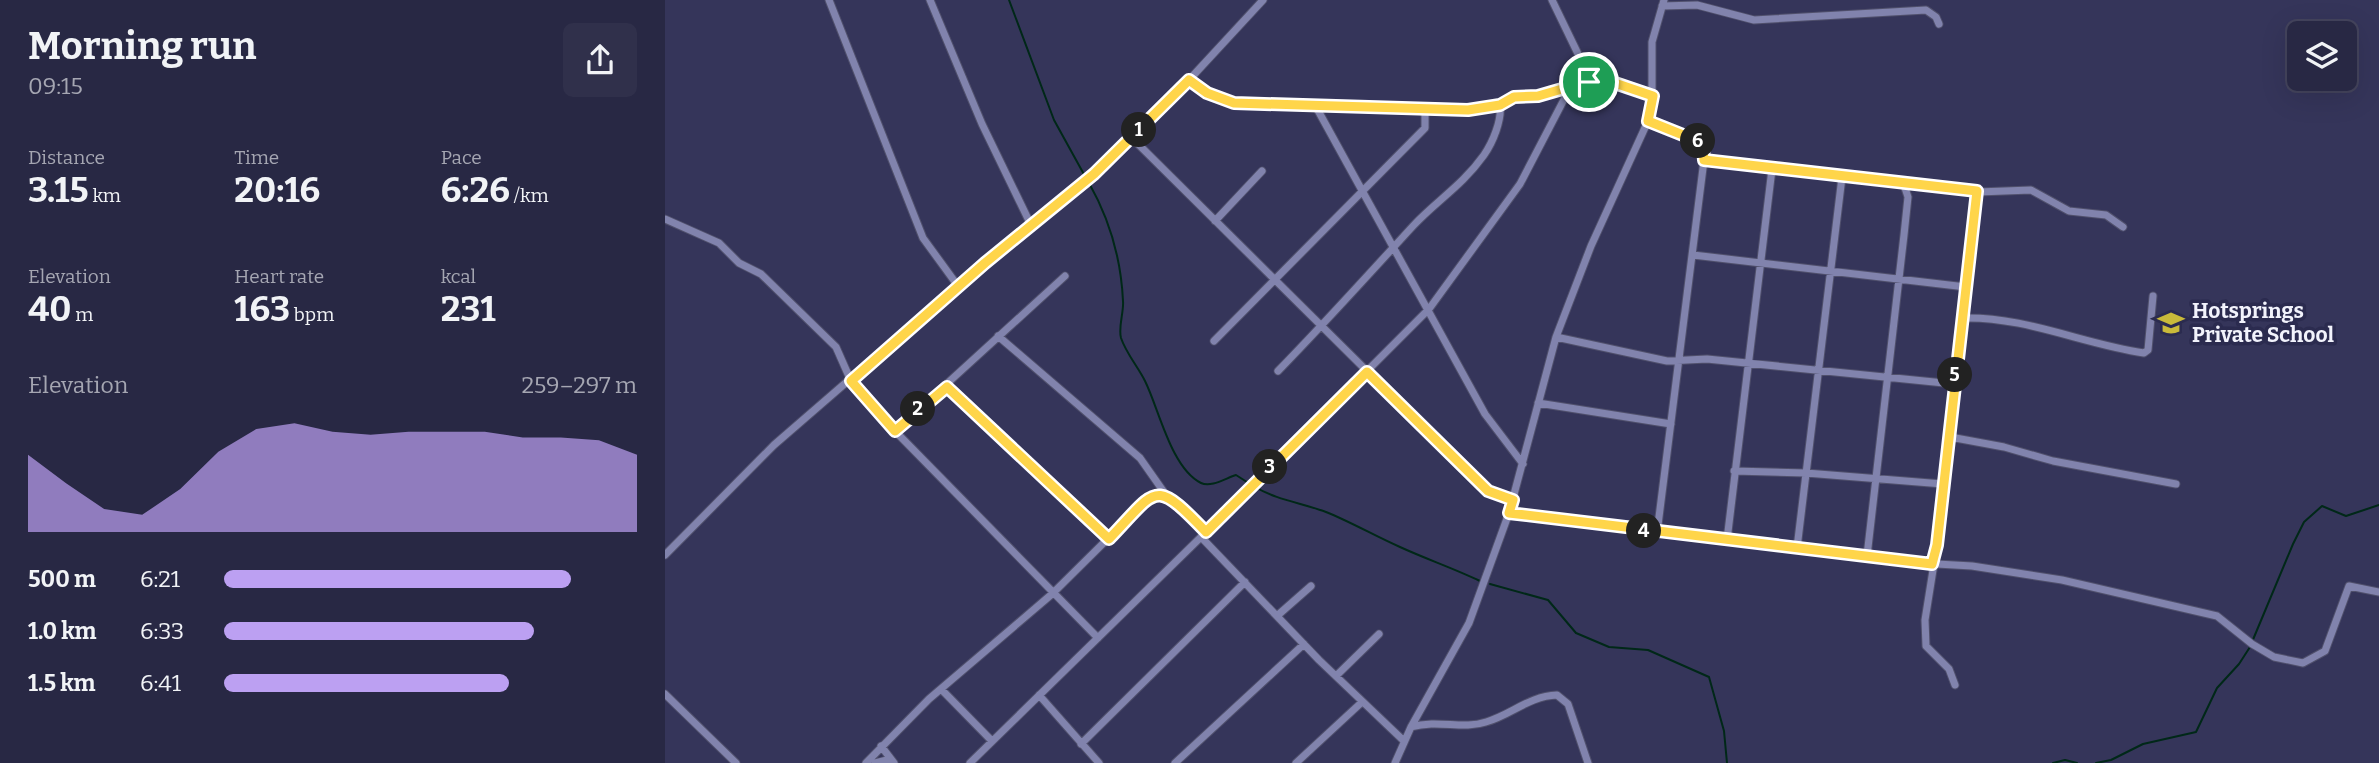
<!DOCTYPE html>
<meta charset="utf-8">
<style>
:root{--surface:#282844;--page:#30304b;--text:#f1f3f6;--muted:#a5a6b2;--line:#44445d;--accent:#bca0f2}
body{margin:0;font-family:Bitter,serif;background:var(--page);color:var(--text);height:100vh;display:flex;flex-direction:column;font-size:26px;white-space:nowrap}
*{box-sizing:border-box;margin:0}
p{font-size:23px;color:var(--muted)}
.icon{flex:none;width:38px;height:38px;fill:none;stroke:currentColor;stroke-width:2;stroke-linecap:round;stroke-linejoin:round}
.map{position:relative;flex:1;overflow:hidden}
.drawer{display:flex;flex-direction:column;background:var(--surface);width:665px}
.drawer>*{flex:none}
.controls{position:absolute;left:1622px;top:21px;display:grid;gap:14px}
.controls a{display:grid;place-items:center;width:70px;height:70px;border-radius:10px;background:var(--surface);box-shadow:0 7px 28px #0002,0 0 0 2px var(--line);font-size:35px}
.pin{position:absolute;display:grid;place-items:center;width:60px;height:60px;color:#fff;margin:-30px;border:4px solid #fff;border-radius:50%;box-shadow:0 2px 7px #0007}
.km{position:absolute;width:35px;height:35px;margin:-18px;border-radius:50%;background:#222;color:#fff;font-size:19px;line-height:35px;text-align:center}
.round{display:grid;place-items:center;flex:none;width:74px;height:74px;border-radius:10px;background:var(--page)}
.head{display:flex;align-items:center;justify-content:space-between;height:119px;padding:0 28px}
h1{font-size:38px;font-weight:700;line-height:52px}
.stats{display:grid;grid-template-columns:repeat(3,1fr);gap:10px;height:119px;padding:7px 28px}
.stats div{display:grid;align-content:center}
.stats b{font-size:35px;font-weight:700}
.stats small{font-size:19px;font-weight:400}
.stats p{font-size:19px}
.chart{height:196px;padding:14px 28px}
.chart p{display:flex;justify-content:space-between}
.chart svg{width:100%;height:126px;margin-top:7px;fill:var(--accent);opacity:.7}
ul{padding:0 28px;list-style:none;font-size:23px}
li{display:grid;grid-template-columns:112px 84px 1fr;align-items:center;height:52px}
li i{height:18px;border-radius:9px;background:var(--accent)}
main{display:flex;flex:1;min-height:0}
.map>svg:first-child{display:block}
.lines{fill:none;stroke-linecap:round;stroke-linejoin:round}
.stream{stroke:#002818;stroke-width:2}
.minor-casing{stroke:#50506c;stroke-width:9}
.minor{stroke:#8183ad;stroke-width:7}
.route-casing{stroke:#fff;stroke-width:14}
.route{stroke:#ffd54a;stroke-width:9}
.labels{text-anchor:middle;stroke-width:7;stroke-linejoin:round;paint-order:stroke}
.poi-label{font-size:21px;font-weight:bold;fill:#f2f3fc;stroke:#2b2b4f;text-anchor:start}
</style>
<main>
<section class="drawer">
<div class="head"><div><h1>Morning run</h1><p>09:15</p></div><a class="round"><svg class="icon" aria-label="share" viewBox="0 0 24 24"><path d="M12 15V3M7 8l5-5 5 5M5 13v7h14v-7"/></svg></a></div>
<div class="stats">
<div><p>Distance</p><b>3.15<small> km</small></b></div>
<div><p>Time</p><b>20:16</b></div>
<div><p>Pace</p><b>6:26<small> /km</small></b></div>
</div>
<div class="stats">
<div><p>Elevation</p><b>40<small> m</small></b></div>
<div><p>Heart rate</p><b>163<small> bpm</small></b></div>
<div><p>kcal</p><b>231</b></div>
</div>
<div class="chart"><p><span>Elevation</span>259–297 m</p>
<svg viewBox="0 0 160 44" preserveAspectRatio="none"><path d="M0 44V17L10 27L20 36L30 38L40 29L50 16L60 8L70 6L80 9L90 10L100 9L110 9L120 9L130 11L140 11L150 12L160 17V44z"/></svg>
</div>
<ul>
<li><b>500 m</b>6:21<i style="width:84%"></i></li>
<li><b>1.0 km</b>6:33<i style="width:75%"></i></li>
<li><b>1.5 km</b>6:41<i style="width:69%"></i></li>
</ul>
</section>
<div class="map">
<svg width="1714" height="763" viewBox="0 0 1714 763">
<rect width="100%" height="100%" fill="#35355a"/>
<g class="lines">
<path class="stream" d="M344,0l45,120 32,58
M424,183c21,37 32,75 34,118 1,11 -5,26 -2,37 5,15 17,29 24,43 14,28 26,87 56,102 10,5 25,-5 35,-8l14,9
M590,487c22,13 47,16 71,25 25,10 49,24 74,35 26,12 53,21 80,34
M825,584l58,16 28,33 33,14 39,3 61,27 15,54 3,32
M1587,642l41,-98 11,-22 18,-16 24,10 33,-11
M1388,763l12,-3 12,3
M1431,763l15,-3 32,-16 53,-12 21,-44 22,-24 11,-17"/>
<g class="minor-casing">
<path id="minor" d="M164,0l94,238 35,48
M265,0l52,124 49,101
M887,0l28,58 20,20
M997,6l35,-1 57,15 172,-10 10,7 3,7
M524,80l18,13 27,10 234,7 32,-5 14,-8 24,-1 62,-18 52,18
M650,105l170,309 38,50
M983,121l50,20 5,6 1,13 274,32 -41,353 -12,75 1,26 23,23 6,16
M467,138l356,353 25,10
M1313,192l53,-2 38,21 37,4 17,12
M0,219l54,24 20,20 22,11 75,73 15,34 44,50 203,207
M550,221l47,-50
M1028,255l273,32
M1297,318c62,-2 121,26 182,35l4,-3 5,-54
M333,336l142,122 26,37
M891,337l111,24 40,-2 247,25
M549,341l211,-213v-17
M613,371c46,-47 90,-96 135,-145 23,-25 49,-40 71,-71 9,-13 18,-35 16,-50
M282,387l162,152
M873,403l133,21
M230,431l170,-155
M1285,437l54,10 49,14 123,23
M1069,471l72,2 137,11
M844,513l410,50 53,3 90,14 155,36 35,28 22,13 29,6 22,-12 24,-65 30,6
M992,533l47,-373
M536,537l228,-228 91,-125 50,-96
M1062,540l45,-371
M1132,548l45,-371
M0,555l109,-110 210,-182 110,-89 95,-94 74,-80
M1202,556l37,-321 4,-38 -5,-15
M613,615l33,-29
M671,676l43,-42
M276,689l51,52
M0,694l71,69
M374,695l60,68
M746,727c28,-8 51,3 75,-5 25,-7 43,-26 71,-27l11,9 20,59
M416,744l164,-162
M216,746l13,17
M201,763l63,-64 123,-105 98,-97c23,-10 41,20 56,35
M210,763l16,-4
M305,763l231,-226 118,123 85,81
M510,763l129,-119
M631,763l66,-61
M730,763l16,-36 58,-104 40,-110 47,-176 35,-91 57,-125 4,-25v-54l12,-42"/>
</g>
<use href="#minor" class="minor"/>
</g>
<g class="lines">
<g class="route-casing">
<path id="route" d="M935,78l53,18 -5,25 50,20 5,6 1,13 273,31 -40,354 -5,19 -423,-51 4,-13 -25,-9 -121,-119 -161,160c-53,-55 -48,-44 -97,7l-162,-152 -52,44 -44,-50 134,-118 109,-89 95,-94 18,13 27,10 234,7 32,-5 14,-8 24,-1z"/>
</g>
<use href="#route" class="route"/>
</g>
<defs>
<g id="school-bare" transform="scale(2.1)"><path d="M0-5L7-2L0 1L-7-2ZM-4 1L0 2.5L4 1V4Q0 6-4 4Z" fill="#c9ba3a" stroke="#2b2b4f" stroke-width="2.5" paint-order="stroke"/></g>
</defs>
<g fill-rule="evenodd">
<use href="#school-bare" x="1506" y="323"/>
</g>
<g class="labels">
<g class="poi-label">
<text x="1527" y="318">Hotsprings<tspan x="1527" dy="24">Private School</tspan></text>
</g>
</g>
</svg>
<div class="controls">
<a><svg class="icon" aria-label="layers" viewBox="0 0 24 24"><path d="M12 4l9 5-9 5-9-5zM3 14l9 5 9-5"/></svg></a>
</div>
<div class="pin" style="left:924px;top:82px;background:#1e9e55"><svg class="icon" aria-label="arrive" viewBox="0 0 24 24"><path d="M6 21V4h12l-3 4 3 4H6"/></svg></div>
<b class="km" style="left:474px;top:130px">1</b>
<b class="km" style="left:253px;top:409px">2</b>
<b class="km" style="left:605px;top:467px">3</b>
<b class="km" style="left:979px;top:531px">4</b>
<b class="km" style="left:1290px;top:375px">5</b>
<b class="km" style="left:1033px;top:141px">6</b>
</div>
</main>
